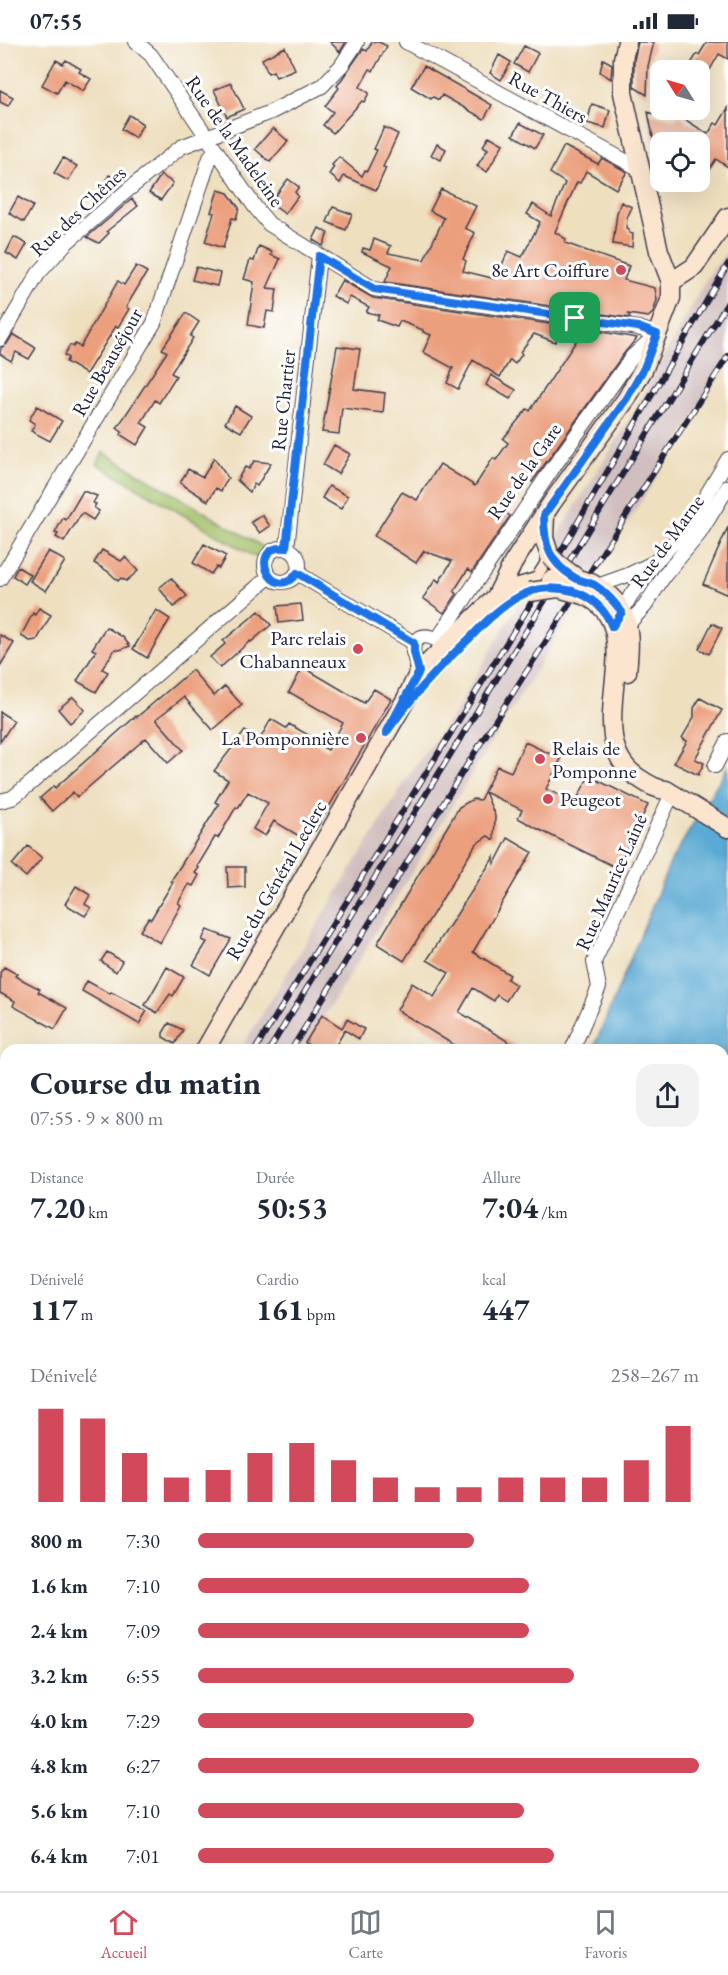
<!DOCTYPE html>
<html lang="fr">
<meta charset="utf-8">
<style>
:root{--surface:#fff;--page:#f2f2f3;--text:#1f2937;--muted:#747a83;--line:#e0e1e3;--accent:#d1495b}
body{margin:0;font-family:"EB Garamond",serif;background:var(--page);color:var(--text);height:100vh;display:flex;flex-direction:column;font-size:22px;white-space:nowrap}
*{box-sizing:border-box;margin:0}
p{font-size:20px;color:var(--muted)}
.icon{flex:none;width:33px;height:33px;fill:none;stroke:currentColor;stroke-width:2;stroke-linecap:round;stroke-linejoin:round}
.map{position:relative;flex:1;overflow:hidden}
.details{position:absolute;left:0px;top:1002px;width:729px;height:848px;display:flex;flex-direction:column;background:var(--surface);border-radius:18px 18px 0 0;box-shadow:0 6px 24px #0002}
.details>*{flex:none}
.needle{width:39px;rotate:307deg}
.tools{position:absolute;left:650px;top:18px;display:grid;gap:12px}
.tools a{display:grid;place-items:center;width:60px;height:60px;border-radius:12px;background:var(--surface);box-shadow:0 6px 24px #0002;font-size:30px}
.pin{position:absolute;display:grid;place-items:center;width:51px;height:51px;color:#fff;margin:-26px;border-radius:12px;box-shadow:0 3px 9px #0006}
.round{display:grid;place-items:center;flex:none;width:63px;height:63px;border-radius:18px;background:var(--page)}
.head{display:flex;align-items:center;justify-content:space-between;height:102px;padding:0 30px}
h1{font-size:33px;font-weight:700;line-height:45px}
.metrics{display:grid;grid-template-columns:repeat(3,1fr);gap:9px;height:102px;padding:6px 30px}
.metrics div{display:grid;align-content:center}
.metrics b{font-size:30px;font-weight:700}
.metrics small{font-size:16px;font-weight:400}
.metrics p{font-size:16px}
.chart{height:168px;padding:12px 30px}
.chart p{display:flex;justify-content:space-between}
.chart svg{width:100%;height:108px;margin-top:6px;stroke:var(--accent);stroke-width:6}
ul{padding:0 30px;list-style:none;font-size:20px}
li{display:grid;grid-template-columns:96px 72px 1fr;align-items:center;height:45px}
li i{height:15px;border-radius:8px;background:var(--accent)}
.status{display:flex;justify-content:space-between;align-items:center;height:42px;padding:0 30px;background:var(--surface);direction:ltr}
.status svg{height:16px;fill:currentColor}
.tabs{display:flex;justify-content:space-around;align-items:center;height:84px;border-top:2px solid var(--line);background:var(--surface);font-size:16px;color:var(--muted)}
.tabs a{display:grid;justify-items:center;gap:3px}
.tabs .active{color:var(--accent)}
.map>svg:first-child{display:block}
.industrial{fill:#d1bfbf}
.green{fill:#a3c068;stroke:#627152;stroke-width:1.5}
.water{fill:#58a9d3;stroke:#3d6687;stroke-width:1.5}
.building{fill:#eb9f7d}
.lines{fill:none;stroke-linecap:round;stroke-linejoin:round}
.street-casing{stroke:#413e4f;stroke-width:16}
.secondary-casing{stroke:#413e4f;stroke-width:21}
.street{stroke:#fff;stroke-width:14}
.secondary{stroke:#fbe5cf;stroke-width:18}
.rail-casing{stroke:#22223b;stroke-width:6}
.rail{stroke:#fff;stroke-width:4;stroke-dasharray:11;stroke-linecap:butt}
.secondary-bridge-casing{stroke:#413e4f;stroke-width:21;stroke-linecap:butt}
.secondary-bridge{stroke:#fbe5cf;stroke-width:18}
.route-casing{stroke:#fff;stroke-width:12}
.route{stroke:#1a73e8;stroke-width:8}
.poi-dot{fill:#d1495b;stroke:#fff;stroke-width:2}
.labels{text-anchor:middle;stroke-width:6;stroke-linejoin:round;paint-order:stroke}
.street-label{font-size:20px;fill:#22223b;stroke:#fff}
.poi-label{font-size:20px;fill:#22223b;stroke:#fff;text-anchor:end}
</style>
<div class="status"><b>07:55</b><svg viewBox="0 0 49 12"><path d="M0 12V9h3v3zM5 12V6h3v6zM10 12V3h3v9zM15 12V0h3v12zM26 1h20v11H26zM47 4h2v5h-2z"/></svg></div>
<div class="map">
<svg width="728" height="1849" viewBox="0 0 728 1849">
<rect width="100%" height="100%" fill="#fff"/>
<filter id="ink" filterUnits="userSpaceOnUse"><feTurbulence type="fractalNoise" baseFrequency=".0167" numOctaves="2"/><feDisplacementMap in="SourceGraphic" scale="12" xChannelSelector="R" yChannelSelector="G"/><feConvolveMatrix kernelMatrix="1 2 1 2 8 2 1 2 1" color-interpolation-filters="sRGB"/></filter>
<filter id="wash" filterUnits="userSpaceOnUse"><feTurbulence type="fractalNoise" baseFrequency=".008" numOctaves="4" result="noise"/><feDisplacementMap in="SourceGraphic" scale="24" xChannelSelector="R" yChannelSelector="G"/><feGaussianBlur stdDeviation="1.35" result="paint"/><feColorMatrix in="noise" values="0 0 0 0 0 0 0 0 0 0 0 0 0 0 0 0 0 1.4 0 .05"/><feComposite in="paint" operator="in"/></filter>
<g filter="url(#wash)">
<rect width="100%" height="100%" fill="#eedfbf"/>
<path class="industrial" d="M728,208v112l-243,390 -181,298h-64l175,-284 40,-54 121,-207 57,-91 75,-138z
M6,1398v116l-6,11v-117z"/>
<path class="green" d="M103,410l162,96 -7,11 -161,-95z
M0,1725l6,4v104l-6,5z"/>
<path class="water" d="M728,724v359l-5,9v-84h-130l77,-187z
M18,1844h181l-4,5h-183z"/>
<g id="blocks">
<path class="building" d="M330,0h16l-6,10z
M372,0h7l8,4 -14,25 -3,-2 -10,18 9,6 -5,9 -2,-1 -29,32 -10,-8 10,-13 -8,-6 14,-18 -2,-2 26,-37 4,2z
M638,0h16l-6,24 -1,29 -13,-8v-27z
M707,0h21v17l-9,-5 -20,35v-19h-12l10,-16 2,1z
M524,4l14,7 -10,19 -14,-8z
M285,5l10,22 -19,8 -3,-6 -5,2 -6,-14z
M499,13l12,7 -10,18 -11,-7z
M603,17l9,5 -1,15 -11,-7z
M56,18l7,4 3,-4 15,9 -2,3 12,7 -8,12 -18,-11 -8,13 -15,-8z
M424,24l68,39 -8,14 -42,-24 -3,5 -6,-3 -2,2 -20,-12z
M231,41l13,26 -17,8 -13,-27z
M0,48l13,7 -5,9 -8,-4z
M592,62l18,6 -5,18 -18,-5z
M728,66v59l-12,-8 -17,26v-43h-45l-6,-30 28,8 2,-5 30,19 7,-11 3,2z
M129,73l14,9 -8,14 -14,-9z
M520,81l23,12 -8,13 -22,-13z
M384,85l14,7 -15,33 3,1 -10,22 -32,-14 -4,7 -11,-9 5,-7 -2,-2 7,-8 23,19 3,-6 2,1 10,-21 -3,-1z
M273,86l15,13 -18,21 -15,-13z
M489,94l14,8 -16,28 -10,-6 11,-17 -5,-3z
M437,102l9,5 -5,11 -10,-5z
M564,104l34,18 4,-6 25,14 -11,17 -30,-18 -6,12 -3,-1 -22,50 11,7 -1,4 64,23 -5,14 31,8 2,12 -4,13 -5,4 -20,-3 2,4 -35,-5 2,-3 -26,-3v2l-186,-27 7,-16 -30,-14 1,-4 7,2 4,-11 17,7 -3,7 36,7 20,-42 -14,-7 11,-22 35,17 -11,22 10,5 -12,26 3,2 -3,10 33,8 12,-28 14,6 18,-35 -13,-8 6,-10 18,12 14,-33 -15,-10z
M63,116l14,8 -9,15 -14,-8z
M109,133l13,7 -9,8 -9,-5z
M161,133l12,8 -12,17 -12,-7z
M288,137l11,8 -4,5 3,4 -13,18 -15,-11z
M218,148l10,3 11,15 -3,11 -4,-1 -9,30 -18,-6 9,-29 -3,-1z
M18,155l15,9 -9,16 -15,-9z
M132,157l6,7 -31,25 2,2 -10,10 -12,-6z
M621,160l11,5 -5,11 -1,11 3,1v3l4,1 -1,13 -19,-3 4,-31z
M333,165l19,7 -6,16 -19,-8z
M319,186l9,5 -5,13 -10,-6z
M14,195l13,7 -9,16 -12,-7z
M259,204l13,6 -1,3 9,4 -13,29 10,1 -3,23 -7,-1 -3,17 -16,-3 6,-43 -10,-3 6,-19 4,1z
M136,224l11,6 -21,35 3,2 -11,18 -2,-1 -30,48 -20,-12 2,-4 -4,-3 6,-10 3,2 2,-3 5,3 38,-66 6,4z
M196,225l24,6 -3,13 -25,-6z
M342,238l31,18 190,28 -8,16 -21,-8 -14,18 2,2 -7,10 -5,-4 -10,17 -27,-17 -15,29 -11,-6 6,-15 -30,-16 8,-17 -8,-3v-2l-23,-9 -3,6 -20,-7 2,-5 -13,-3 3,-5 -19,-10 -4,7 -13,-8z
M186,271l13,9 -9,14 3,2 -22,35 5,3 -17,27 -4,-3 -14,23 7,4 -11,18 -16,-10 1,-3 -5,-4 50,-76 -5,-3z
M584,287l53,9 -12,14 -93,130 -8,-5 -21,34 7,5 -38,56 -4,-3 -14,22 3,3 -13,19 -21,-15 13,-19 3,3 13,-21 -28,-10 -8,12 -42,-27 28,-44 15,8 23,-36 35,22 18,-28 3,2 12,-17 -5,-4 24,-30 3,2z
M13,292l23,14 -7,11 -13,-7 -5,9 -11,-7 1,-6 6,-4z
M337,304l23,3 -6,40 31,4 -2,20 -41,-5 -3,26 -17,-2z
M491,333l25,15 -6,9 -24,-14z
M37,364l25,15 -12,20 -19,-10 4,-7 -6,-4z
M235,364l16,10 -10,16 -16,-9z
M334,403l16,9 -12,20 -15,-9z
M214,416l14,20 -7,13 -5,-3 -8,13 -28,-18 8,-14 15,8z
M254,419l17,2 -14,23 -3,-2 -4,8 -13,-12 8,-13 4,2z
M329,444l19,10 -7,13 -19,-11z
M83,449l14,5 -4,7 3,1 -2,4 5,3 -6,9 -11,-7 -18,29 -8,-5 2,-3 -3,-1 8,-15 3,2z
M262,473l8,11 -10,7 -9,-11z
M728,485v68l-25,-11z
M204,502l22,12 -7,12 -3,-1 -5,7 -18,-11z
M102,508l19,11 4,-4 13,14 -12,10 -5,-3 -3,3 -9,-9 -15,-9z
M48,509l17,10 -19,30 -16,-10z
M18,525l13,8 -6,9 -12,-8z
M171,536l16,18 -13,11 -15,-19z
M301,562l2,16 -24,3 -2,-17z
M39,566l12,7 -14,25 -7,1 -9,-5 12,-23 2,2z
M156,568l14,9 -23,39 -14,-9z
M259,569l12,14 -20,17 -1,-1 -30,27 -10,-11 15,-13 -2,-3z
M712,581l10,5 -13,26 -10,-5z
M106,585l17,10 7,9 -10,4 -5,-1 -13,20 6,3 -12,20 -19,-11 19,-30 -4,-2z
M0,593l14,8 -14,23z
M303,625l61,36 10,-14 17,10 -76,132 -9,-5 -7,10 -25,-15 -9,15 -12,-7 15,-26 -20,-11 -10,16 -2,-1 -18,31 -3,-1 -18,30 2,1 -4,5 4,2 -6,11 -4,-2 -11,19 3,2 -21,38 -20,-12 8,-13 3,1 22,-37 -2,-1 48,-77 -4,-2 13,-22 -14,-9 31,-40 14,10 12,-22 15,9 3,-4 21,12 -2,3 20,11 15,-27 -54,-31z
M192,628l22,26 11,-10 17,19 -29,25 -29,-33 -28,22 27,31 -15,13 -22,-25 -69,59 -4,-5 -21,19 -12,-13 14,-12 1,2 81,-72 1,1z
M73,655l12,13 -15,13 -12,-14z
M700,656l22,12 -27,49 9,4 -6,12 -24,-12 13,-22 -5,-3 12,-21v-9z
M0,670l14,9 -14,21z
M525,700l36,17 -15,30 29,14 14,-27 59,29 -31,63 -81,-40 -18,-10 4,-8 -37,-18 10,24 -1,24 -6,-4 -12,8 -72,117 -27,-17 82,-137 14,-8 7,1 17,-34 14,6z
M508,796l24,14 -59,100 37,23 -3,4 9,6 -10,16 -9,-6 -3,6 -21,-13 -14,24 63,38h-60l-65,-40 15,-27 22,14 15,-24 -22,-13 67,-103v8z
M28,804l14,12 -16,19 -14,-12z
M227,825h18v20l-17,1z
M76,844l14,9 -5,9 6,4 -6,8 -20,-12z
M207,888l24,9 -21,36 -17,-10 14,-23 -5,-2z
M107,910l15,9 -6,11 -15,-11z
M4,925l13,7 -2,2 25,13 -2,3 29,16 -12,21 -42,-23 2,-5 -15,-8v-20z
M167,925l17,10 -11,19 -3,-2 -13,19 -12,-8z
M87,939l23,13 1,-2 36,19 -8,13 -57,-33z
M322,973l20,13 5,-9 17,10 -5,10 -14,-9 -12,20h-15l-13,-7z
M169,981l14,7 -8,14 -12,-7v-4z"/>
</g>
</g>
<g filter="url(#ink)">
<use href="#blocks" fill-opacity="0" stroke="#413e4f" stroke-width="1.5"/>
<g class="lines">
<g class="street-casing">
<path id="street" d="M136,0l15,13 104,152 14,17 105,65 264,39 19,6 -25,23 -80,112 -115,171
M406,0l234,127
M0,297l38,-65 27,-30 64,-55 52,-42 90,-35 51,-26 19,-20 16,-24
M265 523a17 17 0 1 1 34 0a17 17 0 1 1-34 0Z
M287,506l32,-292
M297,531l117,70
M0,537l154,-256 56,-165 5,-9
M597,544l31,-11 25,-12
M619,575l12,-22 26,-35 25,-26 9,-13 37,-62
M620,584l8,-2 17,-18 19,-30 35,-42 29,-47
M419,630l-6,-20 1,-9c7,-9 14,-8 23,-3
M715,724l13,-25
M0,759l12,-3 19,-15 238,-206
M572,1008l27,-63 -5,-25 78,-168
M723,1122l5,-10
M723,1433l5,-1
M723,1598l5,2
M723,1631l5,-7
M723,1787l5,2
M433,1844l12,3 -1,2
M213,1849l4,-5
M417,1849l4,-5
M568,1849l4,-5"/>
</g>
<g class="secondary-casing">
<path id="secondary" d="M671,240l23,-15 34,-50
M591,541c41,22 40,49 36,89
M532,545l7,-6 10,-16 1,-9 -6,-18 1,-23
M584,553c73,33 -9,139 53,182 10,6 17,12 29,13l62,38
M496,555l17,-34 38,-59 76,-106 17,-30 27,-70v-16l-12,-31 -36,-158v-34l4,-17
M205,1008l201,-351 13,-27 77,-75 13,-7 30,-9
M0,1362l6,-10"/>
</g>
<use href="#street" class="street"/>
<use href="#secondary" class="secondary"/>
<g class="rail-casing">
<path id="rail" d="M255,1008l273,-442 200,-344
M269,1008l459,-748
M291,1008l179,-290 258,-404
M0,1423l6,-10
M0,1451l6,-10
M0,1466l6,-10
M0,1488l6,-10"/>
</g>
<use href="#rail" class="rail"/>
<g class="secondary-bridge-casing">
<path id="secondary-bridge" d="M550,514l9,9 19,14
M551,538l27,-1 13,4
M530,550l28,-4 26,7"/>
</g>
<use href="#secondary-bridge" class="secondary-bridge"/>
</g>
</g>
<g class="lines" filter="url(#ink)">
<g class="route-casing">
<path id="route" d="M319,214l55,33 264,38 19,7 -13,34 -17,30 -83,117c0,29 4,48 33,64 5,2 12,3 18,6 11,7 19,17 27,27l-10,15c-7,-19 -20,-30 -39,-36 -16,-4 -34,-4 -49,3 -20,9 -38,27 -53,43 -32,30 -60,60 -85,96l33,-61 -5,-20v-9l-117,-70c-24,33 -52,-29 -11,-25z"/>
</g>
<use href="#route" class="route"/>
</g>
<g class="poi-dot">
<circle cx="621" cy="228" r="6"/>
<circle cx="358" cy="607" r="6"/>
<circle cx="361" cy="696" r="6"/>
<circle cx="540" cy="717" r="6"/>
<circle cx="548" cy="757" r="6"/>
</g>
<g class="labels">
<g class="street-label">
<text transform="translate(548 55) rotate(29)" y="7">Rue Thiers</text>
<text transform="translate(235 99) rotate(55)" y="7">Rue de la Madeleine</text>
<text transform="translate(78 169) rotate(-43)" y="7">Rue des Chênes</text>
<text transform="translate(107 320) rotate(-60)" y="7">Rue Beauséjour</text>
<text transform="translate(283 358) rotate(-84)" y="7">Rue Chartier</text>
<text transform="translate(524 429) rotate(-55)" y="7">Rue de la Gare</text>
<text transform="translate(667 499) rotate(-54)" y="7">Rue de Marne</text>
<text transform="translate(276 838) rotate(-60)" y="7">Rue du Général Leclerc</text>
<text transform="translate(611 840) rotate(-66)" y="7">Rue Maurice Lainé</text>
</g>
<g class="poi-label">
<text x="609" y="235">8e Art Coiffure</text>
<text x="346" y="603">Parc relais<tspan x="346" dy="23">Chabanneaux</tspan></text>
<text x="349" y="703">La Pomponnière</text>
<text x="552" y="713" text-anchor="start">Relais de<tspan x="552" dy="23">Pomponne</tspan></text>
<text x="560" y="764" text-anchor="start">Peugeot</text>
</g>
</g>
</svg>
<div class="tools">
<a><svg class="needle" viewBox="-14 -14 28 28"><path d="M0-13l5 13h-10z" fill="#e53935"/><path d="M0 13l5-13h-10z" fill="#747a83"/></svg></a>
<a><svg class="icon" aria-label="locate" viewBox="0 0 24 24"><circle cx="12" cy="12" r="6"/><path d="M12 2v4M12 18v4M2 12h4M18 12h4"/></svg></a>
</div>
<div class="pin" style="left:575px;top:276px;background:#1e9e55"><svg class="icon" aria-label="arrive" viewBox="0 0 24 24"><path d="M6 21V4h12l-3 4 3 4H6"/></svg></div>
<section class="details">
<div class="head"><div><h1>Course du matin</h1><p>07:55 · 9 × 800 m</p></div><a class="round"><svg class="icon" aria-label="share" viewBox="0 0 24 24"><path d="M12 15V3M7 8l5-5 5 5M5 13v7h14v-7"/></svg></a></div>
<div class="metrics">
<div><p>Distance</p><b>7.20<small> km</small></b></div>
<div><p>Durée</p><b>50:53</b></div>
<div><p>Allure</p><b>7:04<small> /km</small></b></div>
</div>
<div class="metrics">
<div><p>Dénivelé</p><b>117<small> m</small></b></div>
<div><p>Cardio</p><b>161<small> bpm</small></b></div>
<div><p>kcal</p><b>447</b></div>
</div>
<div class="chart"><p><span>Dénivelé</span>258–267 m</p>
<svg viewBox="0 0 160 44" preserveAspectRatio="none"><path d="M5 44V6M15 44V10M25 44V24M35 44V34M45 44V31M55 44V24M65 44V20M75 44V27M85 44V34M95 44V38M105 44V38M115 44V34M125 44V34M135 44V34M145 44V27M155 44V13"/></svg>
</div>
<ul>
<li><b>800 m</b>7:30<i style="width:55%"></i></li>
<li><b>1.6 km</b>7:10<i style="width:66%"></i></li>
<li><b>2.4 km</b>7:09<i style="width:66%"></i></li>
<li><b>3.2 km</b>6:55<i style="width:75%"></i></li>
<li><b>4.0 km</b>7:29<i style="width:55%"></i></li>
<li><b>4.8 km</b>6:27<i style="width:100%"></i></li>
<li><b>5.6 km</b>7:10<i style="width:65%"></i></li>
<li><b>6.4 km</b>7:01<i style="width:71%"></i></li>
</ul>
</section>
</div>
<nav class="tabs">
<a class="active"><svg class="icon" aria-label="home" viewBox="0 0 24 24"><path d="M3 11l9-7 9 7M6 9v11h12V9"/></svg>Accueil</a>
<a><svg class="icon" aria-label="map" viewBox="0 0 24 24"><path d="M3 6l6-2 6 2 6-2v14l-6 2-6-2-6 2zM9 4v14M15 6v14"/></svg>Carte</a>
<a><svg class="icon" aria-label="saved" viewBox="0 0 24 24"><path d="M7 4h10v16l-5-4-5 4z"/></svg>Favoris</a>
</nav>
